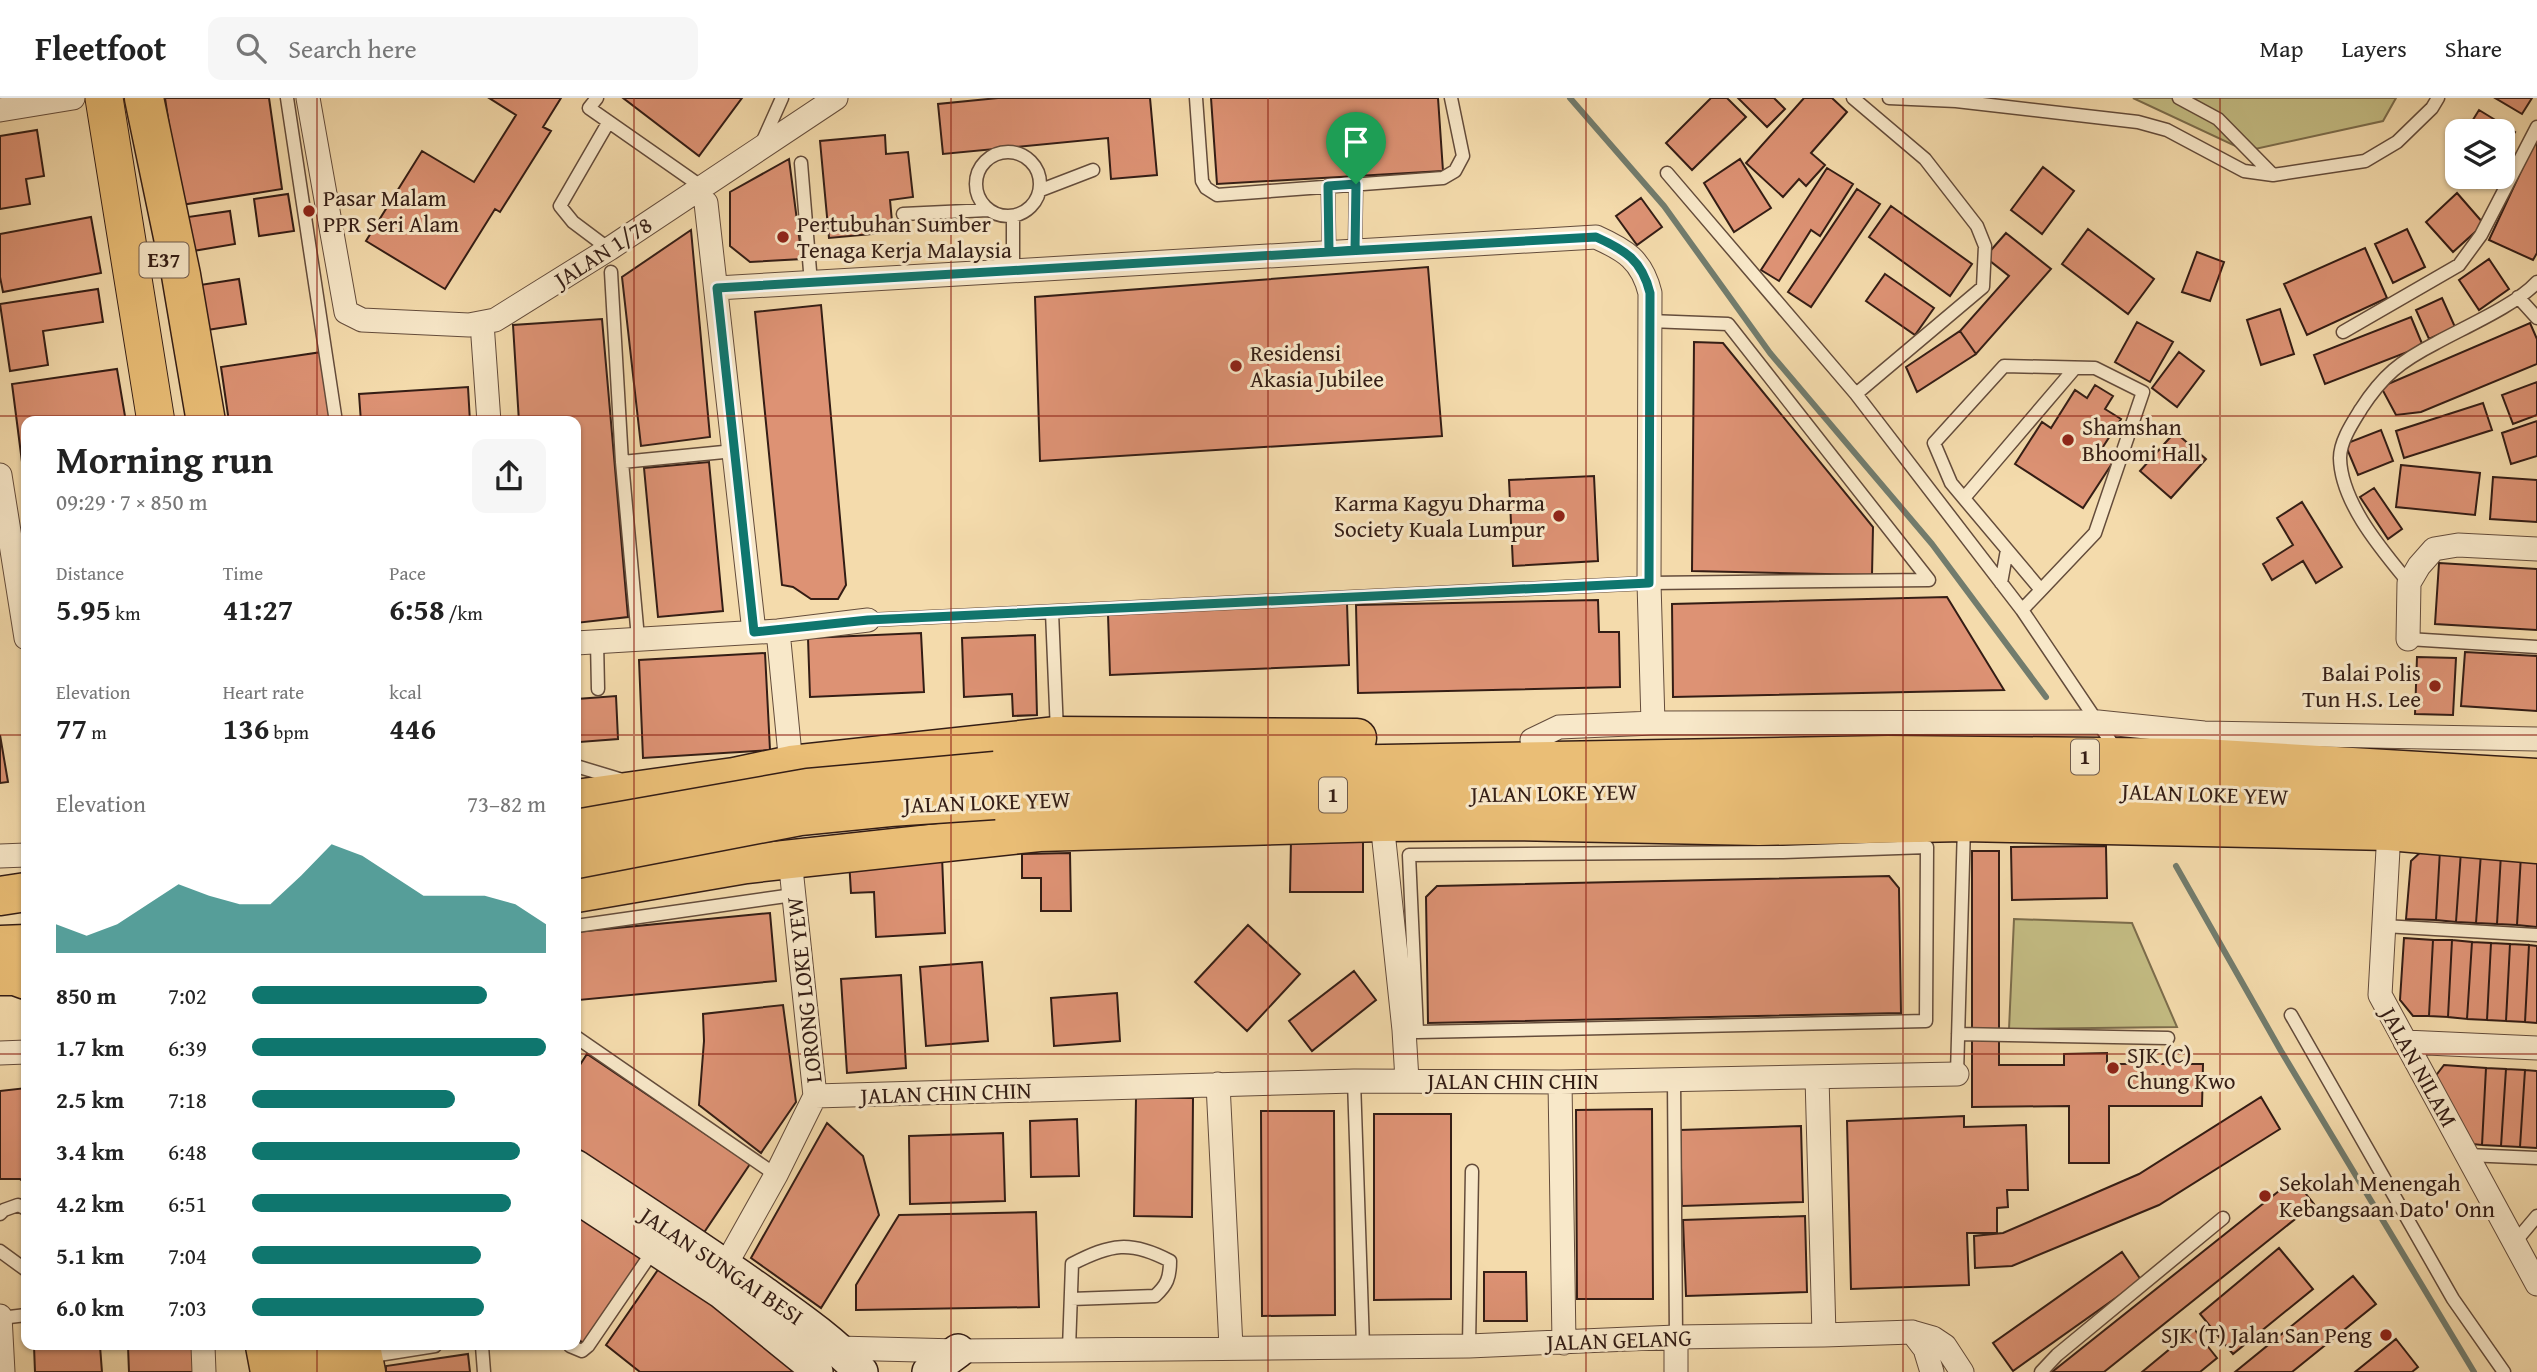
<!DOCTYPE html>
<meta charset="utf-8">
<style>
:root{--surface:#fff;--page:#f6f6f6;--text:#222;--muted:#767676;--line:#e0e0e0;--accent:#0f766e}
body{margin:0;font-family:"Gentium Book Plus",serif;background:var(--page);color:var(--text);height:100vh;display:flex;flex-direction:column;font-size:26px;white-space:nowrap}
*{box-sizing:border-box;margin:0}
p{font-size:23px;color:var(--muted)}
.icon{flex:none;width:38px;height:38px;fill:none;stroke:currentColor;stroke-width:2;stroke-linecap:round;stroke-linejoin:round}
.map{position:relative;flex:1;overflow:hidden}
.details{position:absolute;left:21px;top:318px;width:560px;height:934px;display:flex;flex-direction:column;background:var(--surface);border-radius:14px;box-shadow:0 2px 5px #0004}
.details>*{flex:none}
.fabs{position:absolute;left:2445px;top:21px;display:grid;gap:14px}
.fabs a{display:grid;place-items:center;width:70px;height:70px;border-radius:14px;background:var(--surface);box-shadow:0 2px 5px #0004;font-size:35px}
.pin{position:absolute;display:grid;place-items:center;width:60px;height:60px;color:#fff;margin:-72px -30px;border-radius:50% 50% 50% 0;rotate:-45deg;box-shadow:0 0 7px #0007}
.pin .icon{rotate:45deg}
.round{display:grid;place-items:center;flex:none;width:74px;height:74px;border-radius:14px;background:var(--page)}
.overview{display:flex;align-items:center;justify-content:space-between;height:119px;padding:0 35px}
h1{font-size:38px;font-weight:600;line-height:52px}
.metrics{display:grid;grid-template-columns:repeat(3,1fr);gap:10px;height:119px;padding:7px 35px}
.metrics div{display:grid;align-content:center}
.metrics b{font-size:30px;font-weight:600}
.metrics small{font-size:19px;font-weight:400}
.metrics p{font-size:19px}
.chart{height:196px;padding:14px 35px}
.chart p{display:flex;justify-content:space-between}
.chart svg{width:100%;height:126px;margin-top:7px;fill:var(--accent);opacity:.7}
ul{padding:0 35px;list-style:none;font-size:23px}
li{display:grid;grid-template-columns:112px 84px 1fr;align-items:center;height:52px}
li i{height:18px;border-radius:9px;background:var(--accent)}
header{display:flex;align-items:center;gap:42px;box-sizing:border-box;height:98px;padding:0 35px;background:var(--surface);border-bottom:2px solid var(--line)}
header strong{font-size:33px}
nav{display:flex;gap:38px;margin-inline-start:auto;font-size:24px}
.search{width:490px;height:63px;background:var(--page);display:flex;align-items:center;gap:18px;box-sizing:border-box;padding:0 24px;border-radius:14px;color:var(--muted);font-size:26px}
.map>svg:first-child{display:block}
.green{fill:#c4bd84;stroke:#7c6d4c;stroke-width:2}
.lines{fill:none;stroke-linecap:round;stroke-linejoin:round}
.stream{stroke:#727c6d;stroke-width:6}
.building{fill:#dd9274;stroke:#341d15;stroke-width:2}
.lane-casing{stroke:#644c3b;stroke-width:15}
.street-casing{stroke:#644c3b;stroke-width:25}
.secondary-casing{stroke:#341d15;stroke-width:36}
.primary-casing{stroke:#341d15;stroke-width:39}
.highway-casing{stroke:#341d15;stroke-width:41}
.lane{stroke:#f8e8c9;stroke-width:12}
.street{stroke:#f8e8c9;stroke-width:23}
.secondary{stroke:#f8e8c9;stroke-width:33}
.primary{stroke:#eabe76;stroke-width:37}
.highway{stroke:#eabe76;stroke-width:38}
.highway-bridge-casing{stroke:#341d15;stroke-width:41;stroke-linecap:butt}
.highway-bridge{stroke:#eabe76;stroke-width:38}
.route-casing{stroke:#fff;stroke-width:14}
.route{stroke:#0f766e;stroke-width:9}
.grid{fill:none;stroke:#8f2418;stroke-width:2;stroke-opacity:0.55}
.poi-dot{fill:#8f2418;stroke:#f8e8c9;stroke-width:2.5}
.labels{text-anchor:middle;stroke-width:6;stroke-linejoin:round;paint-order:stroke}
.shield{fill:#f8e8c9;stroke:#6f5a4b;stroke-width:2}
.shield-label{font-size:21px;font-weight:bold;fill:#341d15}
.poi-label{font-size:23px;fill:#341d15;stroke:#f8e8c9;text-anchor:start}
.street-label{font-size:23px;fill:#341d15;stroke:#f8e8c9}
</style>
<header>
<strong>Fleetfoot</strong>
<div class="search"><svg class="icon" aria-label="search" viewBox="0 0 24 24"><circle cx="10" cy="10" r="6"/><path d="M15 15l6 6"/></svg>Search here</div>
<nav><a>Map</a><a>Layers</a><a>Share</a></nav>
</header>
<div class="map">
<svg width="2537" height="1274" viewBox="0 0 2537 1274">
<rect width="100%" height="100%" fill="#f4dbac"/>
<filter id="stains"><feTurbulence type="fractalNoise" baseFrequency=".00286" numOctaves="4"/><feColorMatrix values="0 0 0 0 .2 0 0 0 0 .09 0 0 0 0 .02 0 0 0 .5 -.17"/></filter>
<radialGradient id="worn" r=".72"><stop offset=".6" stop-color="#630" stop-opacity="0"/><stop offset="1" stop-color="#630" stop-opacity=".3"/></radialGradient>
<path class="green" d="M2133,0h263l-13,23 -137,30z
M2014,821l118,4 45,104 -168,2z"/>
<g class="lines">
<path class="stream" d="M1570,0l94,108 106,147 162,191 114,153
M2176,768l105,185 193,321"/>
</g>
<path class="building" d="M165,0h104l13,91 -101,16z
M489,0h72l-18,29 8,4 -51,81 -5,-3 -50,80 -79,-48 56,-90 52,31 42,-67z
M623,0h119l-43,58z
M998,0h152l7,77 -46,4 -3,-41 -165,16 -5,-50z
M1211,0h227l5,73 -226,13z
M1711,0h16l19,19 -54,53 -26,-27z
M1738,0h36l11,11 -18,18z
M1804,0h28l15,14 -36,41 14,12 -19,21 -7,-7 -16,18 -37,-34z
M2495,0h37l-10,16z
M2479,12l36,22 -13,21v-22h-36z
M37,32l7,46 -18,3 4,25 -30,5v-73z
M885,37l1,19 22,-2 5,45 -23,3 3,32 -64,6 -9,-97z
M2537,39v116l-4,7 -44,-20z
M789,61l13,100 -52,3 -20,-16v-54z
M1740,61l31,49 -37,24 -30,-49z
M2043,69l31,24 -32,43 -31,-24z
M1827,70l26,16 -33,52 -9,-6 -32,51 -18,-11z
M1857,91l23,15 -69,103 -23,-15z
M2457,95l27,31 -31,28 -27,-30z
M288,96l6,37 -35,5 -5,-37z
M1641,100l21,29 -25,18 -21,-29z
M1891,108l81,58 -22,32 -81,-59z
M230,113l5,33 -42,7 -5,-34z
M91,119l10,56 -98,19 -3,-15v-43z
M2088,131l66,50 -26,35 -66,-50z
M2407,131l18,38 -32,16 -18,-39z
M691,132l19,207 -69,9 -19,-169z
M2006,135l45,36 -75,85 -16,-23 49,-55 -24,-19z
M2365,150l22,50 -80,37 -23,-51z
M2197,154l27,10 -14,39 -28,-9z
M2489,161l20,30 -30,21 -20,-30z
M1428,169l14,169 -402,25 -5,-164z
M1885,176l49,34 -19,27 -49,-34z
M239,181l7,45 -39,6 -7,-45z
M98,191l5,33 -60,9 5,34 -38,6 -10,-67z
M2442,200l13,29 -26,12 -13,-29z
M821,207l25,280 -8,14h-27l-18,-12 -11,-2 -27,-273z
M2280,211l14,45 -33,11 -14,-45z
M2411,219l12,29 -98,38 -11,-29z
M602,221l26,298 -52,6v-201h-57l-6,-97z
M2137,224l36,20 -23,40 -35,-20z
M2530,225l7,16v25l-116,48 -25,3 -15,-28z
M1960,233l16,23 -59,38 -11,-25z
M1694,244l29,1 150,184 -1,48 -180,-4z
M322,254l9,70h-102l-8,-55z
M2179,254l25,19 -27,36 -25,-19z
M117,271l9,53h-100v71l-14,-109z
M2537,284v33l-24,9 -11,-29z
M2095,287l18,11 -8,13 16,10 -22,34 14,9 -30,46 -68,-44 27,-42 9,6 24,-38 12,8z
M468,289l2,35h-109l-2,-28z
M2483,305l9,27 -88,28 -8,-27z
M2537,323v35l-26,8 -9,-31z
M2381,332l12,31 -35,14 -13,-31z
M2175,334l31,27 -35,39 -31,-27z
M709,364l14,149 -65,6 -14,-149z
M2401,367l79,8 -5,42 -79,-8z
M1594,378l4,85 -85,5 -4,-86z
M2493,379l44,3v42l-47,-3z
M2374,390l28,41 -14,10 -28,-42z
M2302,404l40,65 -26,16 -13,-22 -31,19 -9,-16 30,-19 -16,-27z
M2439,465l98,6v61l-102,-6z
M1947,499l57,93 -331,7 -1,-93z
M1598,502l1,32h20l1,55 -262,6 -2,-88z
M1347,505l2,62 -239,10 -2,-61z
M921,535l3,59 -114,5 -2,-59z
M1035,537l2,80 -24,1 -1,-22 -48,3 -2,-59z
M2465,554l72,4v55l-76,-5z
M765,555l5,97 -127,8 -4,-98z
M2417,559l39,1 -3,57 -38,-1z
M616,598l2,43 -38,3 -3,-43z
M0,637l8,47 -8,1z
M1291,741l72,1v52h-73z
M2106,748l1,52 -95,2 -1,-53z
M2424,751l16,1 -4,70 -30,-1 5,-58z
M2440,752l21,1 -5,71 -20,-2z
M1972,753h27v214h65v-11l43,-1v11h96l-1,42h-93v57h-40v-57l-97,1z
M2461,753l20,2 -5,70 -20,-1z
M1070,755l1,58h-30v-33h-19v-24z
M2481,755l20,1 -4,70 -21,-1z
M2501,756l20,1 -4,70 -20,-1z
M2521,757l16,1v71l-20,-2z
M942,758l3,77 -69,4 -2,-45 -23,1 -2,-33z
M1889,778l10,12 2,125 -473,10 -2,-126 11,-11z
M770,815l6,68 -197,19 -3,-68z
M1248,827l52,49 -53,57 -52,-49z
M2404,840l29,2 -4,76h-16l-13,-16z
M2433,842h19l-4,77 -19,-1z
M2452,842l20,2 -5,77 -19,-2z
M2472,844l19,1 -4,77 -20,-1z
M2491,845l19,1 -4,77 -19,-1z
M2510,846l19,1 -4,77 -19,-1z
M2529,847l8,1v77l-12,-1z
M982,864l6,79 -62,5 -6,-79z
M1354,873l22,29 -64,51 -23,-30z
M901,877l5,93 -59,5 -6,-94z
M1117,895l3,48 -66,5 -3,-48z
M783,907l13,97 -35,51 -62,-48 5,-64 -1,-27z
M587,956l163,110 -47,70 -127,-87v-76z
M2444,967l42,3 -4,77 -10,-1 -38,-66z
M2486,970l20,1 -5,77 -19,-1z
M2506,971l19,1 -5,77 -19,-1z
M2525,972l12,1v77l-17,-1z
M26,990v96l-6,-5h-20v-88z
M2261,999l19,32 -121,76 -147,61 -37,2 -1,-32 29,-3 136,-59z
M1136,1000h57l-1,119 -58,-1z
M1652,1011l1,190h-76l-1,-189z
M1261,1013h73l1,204 -73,1z
M1374,1016h77v185l-77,1z
M1964,1018v11l62,-2 2,65h-21l1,17 -11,1v25h-30l2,52 -118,4 -4,-168z
M1077,1021l2,57 -48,1 -1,-56z
M827,1025l36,33 16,59 -58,93 -70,-50z
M1801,1028l2,76 -121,4 -2,-76z
M1003,1035l2,68 -95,3 -1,-68z
M2294,1081l20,25 -210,168h-52z
M576,1114l68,44 -59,89 -9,-8z
M1036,1114l3,95 -183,3v-25l43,-70z
M1805,1118l2,76 -121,4 -3,-76z
M2279,1150l34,41 -80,65 -33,-40z
M2122,1154l19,28 -128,91 -20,-28z
M664,1163l134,111h-158l-34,-27z
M1484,1174h42l1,49h-43z
M2353,1178l23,28 -84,68h-57z
M2194,1231l23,29 -17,14h-58z
M2396,1241l22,28 -6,5h-57z
M34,1248h66l2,26h-67z
M128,1248h67l1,26h-67z
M468,1256l2,18h-84v-6z"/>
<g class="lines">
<g class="lane-casing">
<path id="lane" d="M287,0l49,324
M597,0l-8,10 113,79
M1196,0l6,83 4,7 11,7 226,-17 12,-7 8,-15 -12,-58
M1853,0l72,61 52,67 8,20 -2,41 -127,107 166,216 95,141
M1889,0l67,3 182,21 29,8 77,41 29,4 92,-14 32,-19 35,-34 6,-10
M2179,0l39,21 55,56
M608,25l-48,83 13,16 36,27
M761,47l21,-47
M976 86a32 32 0 1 1 64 0a32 32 0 1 1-64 0Z
M801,65l10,120
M1667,75l189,221
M1328,88l1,66
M1041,92l52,-20
M903,116l85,-4
M1355,152l1,-66
M611,174l11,190 16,176
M1013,175v-56
M2518,199l19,21
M2343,234l116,-67 22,-30 56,-108
M2004,268l91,2 48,24 -48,141 -54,57 -90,-107 -17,-40z
M622,364l112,-11
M1964,400l111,-130
M2001,485l6,-33
M2409,485c-27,-33 -68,-80 -69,-125 0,-17 13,-36 21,-49 22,-34 40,-48 75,-66 29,-16 80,-38 101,-61
M2022,512l19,-20
M1052,514l5,120
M868,522l781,-37 280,-3 -201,-256 -79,-3
M2408,541l129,8
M597,543l1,48
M576,668l43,13
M1927,749l-1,174 -509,11 -8,-177 374,-3z
M576,828l217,-31
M2384,828l153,9
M2291,917l162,284 51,73
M1958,936l210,4
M576,939l200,138
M1957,976l7,-248
M1674,982l2,257
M1354,983l9,265
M2467,1057l70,3
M0,1116l4,-4 14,-5 8,4
M2515,1144l22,-26
M0,1153l26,19
M1,1220l25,-3
M482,1248l2,26
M570,1248l12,5 6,-5 67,-98
M1469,1248l3,-175
M1069,1251l3,-85c39,-20 58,-24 98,-3 0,17 -3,24 -15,35l-84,3
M366,1259l69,-11
M2041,1274l16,-17 166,-137"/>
</g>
<g class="street-casing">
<path id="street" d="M308,0l38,214 16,8 107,5 26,-5 114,-71 227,-151
M0,12l73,-12
M706,105l48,429
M717,190l879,-51c29,13 46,23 54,56l-1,290 4,140
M482,225l7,99
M0,377l26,163
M778,533l13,134
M2408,541l1,-56 10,-17 15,-17 24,-4 79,4
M576,545l202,-12 90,-11
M1532,642l27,-13 94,-4 445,-1 106,11 333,6
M1382,724l22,208 3,50
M2389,733l-9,164 157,289
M0,758l26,-1
M2405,944l132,6
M0,955l26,-1
M1817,979l7,258
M1560,984l4,261
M1218,986l13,263
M815,998l539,-15 206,1 397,-8
M725,1168l51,-91 39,-79 -25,-237
M0,1218l3,56
M1912,1234l13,17 7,23
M203,1248l1,26
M838,1250l120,3 511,-5 207,-9 148,-2 88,-3 21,6 12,8 17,26
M1676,1274v-35"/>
</g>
<g class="secondary-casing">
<path id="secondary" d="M576,1069c62,41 125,82 186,125 35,25 70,49 99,80
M576,1098l146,96 85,69 9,11
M929,1274l29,-21"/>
</g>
<g class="primary-casing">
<path id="primary" d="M104,0l52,324
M301,1248l4,26
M330,1248l4,26"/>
</g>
<g class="highway-casing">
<path id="highway" d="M144,0l37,177 25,147
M995,673l893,-16 314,3 335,20
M576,701l158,-22 57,-12 266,-29 300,2
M994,702l889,-11 320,4 334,17
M576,795l170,-29 293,-32 343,-10 130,-1 247,5 205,-4 425,9 148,13
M0,798l26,-4
M0,847l26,-1
M0,878h15l11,4
M265,1248l5,26
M361,1248l5,26"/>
</g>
<use href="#lane" class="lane"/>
<use href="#street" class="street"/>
<use href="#secondary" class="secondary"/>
<use href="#primary" class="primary"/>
<use href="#highway" class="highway"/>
<g class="highway-bridge-casing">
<path id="highway-bridge" d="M576,731l232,-41 187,-17
M576,761l224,-43 90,-9 104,-7"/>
</g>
<use href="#highway-bridge" class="highway-bridge"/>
</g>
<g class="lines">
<g class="route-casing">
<path id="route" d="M1356,86l-1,66 -26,2c-204,13 -408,23 -612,36l37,344 114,-12 781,-37 1,-290c-8,-33 -25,-43 -54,-56l-267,15 -1,-66 28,-2"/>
</g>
<use href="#route" class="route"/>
</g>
<path class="grid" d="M317,0v324M634,0v1274M951,0v1274M1268,0v1274M1586,0v1274M1903,0v1274M2220,0v1274M0,318h2537M0,637h26M576,637h1961M0,956h26M576,956h1961M317,1248v26"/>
<g class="poi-dot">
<circle cx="309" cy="113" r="7"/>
<circle cx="783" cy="139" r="7"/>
<circle cx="1236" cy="268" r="7"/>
<circle cx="2068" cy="342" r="7"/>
<circle cx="1559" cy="418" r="7"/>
<circle cx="2435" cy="588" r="7"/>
<circle cx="2113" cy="970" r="7"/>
<circle cx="2265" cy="1098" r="7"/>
<circle cx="2386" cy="1237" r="7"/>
</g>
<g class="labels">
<g class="shield">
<rect x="139.5" y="144.5" width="49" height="35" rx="5"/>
<rect x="2071" y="641.5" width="28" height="35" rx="5"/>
<rect x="1319" y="679.5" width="28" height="35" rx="5"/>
</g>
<g class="shield-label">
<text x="164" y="169">E37</text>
<text x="2085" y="666">1</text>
<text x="1333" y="704">1</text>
</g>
<g class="poi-label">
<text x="323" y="108">Pasar Malam<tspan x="323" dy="26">PPR Seri Alam</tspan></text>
<text x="797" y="134">Pertubuhan Sumber<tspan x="797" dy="26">Tenaga Kerja Malaysia</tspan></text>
<text x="1250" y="263">Residensi<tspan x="1250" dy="26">Akasia Jubilee</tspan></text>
<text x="2082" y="337">Shamshan<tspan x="2082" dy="26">Bhoomi Hall</tspan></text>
<text x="1545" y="413" text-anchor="end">Karma Kagyu Dharma<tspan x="1545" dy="26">Society Kuala Lumpur</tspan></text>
<text x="2421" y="583" text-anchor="end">Balai Polis<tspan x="2421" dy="26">Tun H.S. Lee</tspan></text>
<text x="2127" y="965">SJK (C)<tspan x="2127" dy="26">Chung Kwo</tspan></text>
<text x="2279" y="1093">Sekolah Menengah<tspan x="2279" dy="26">Kebangsaan Dato' Onn</tspan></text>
<text x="2372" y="1245" text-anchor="end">SJK (T) Jalan San Peng</text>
</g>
<g class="street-label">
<text transform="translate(603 154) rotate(-33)" y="8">JALAN 1/78</text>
<text transform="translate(1554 695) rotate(-1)" y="8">JALAN LOKE YEW</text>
<text transform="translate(2205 696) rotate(2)" y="8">JALAN LOKE YEW</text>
<text transform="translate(987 704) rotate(-2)" y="8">JALAN LOKE YEW</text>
<text transform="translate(804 892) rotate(-96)" y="8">LORONG LOKE YEW</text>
<text transform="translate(2419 969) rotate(61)" y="8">JALAN NILAM</text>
<text x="1513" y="991">JALAN CHIN CHIN</text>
<text transform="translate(946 995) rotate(-2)" y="8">JALAN CHIN CHIN</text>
<text transform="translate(722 1168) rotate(34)" y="8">JALAN SUNGAI BESI</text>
<text transform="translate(1619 1242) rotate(-2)" y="8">JALAN GELANG</text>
</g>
</g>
<rect width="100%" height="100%" filter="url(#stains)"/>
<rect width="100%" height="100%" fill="url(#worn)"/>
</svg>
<div class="fabs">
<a><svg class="icon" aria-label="layers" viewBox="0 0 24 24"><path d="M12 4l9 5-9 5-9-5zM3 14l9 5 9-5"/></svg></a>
</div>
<div class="pin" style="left:1356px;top:86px;background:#1e9e55"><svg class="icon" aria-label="arrive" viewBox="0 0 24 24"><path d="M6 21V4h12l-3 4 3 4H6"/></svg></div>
<section class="details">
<div class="overview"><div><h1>Morning run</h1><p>09:29 · 7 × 850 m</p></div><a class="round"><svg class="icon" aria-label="share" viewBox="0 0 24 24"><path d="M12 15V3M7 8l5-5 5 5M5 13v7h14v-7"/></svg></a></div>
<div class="metrics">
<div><p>Distance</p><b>5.95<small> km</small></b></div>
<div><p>Time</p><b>41:27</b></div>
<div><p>Pace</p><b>6:58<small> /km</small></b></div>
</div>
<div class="metrics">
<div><p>Elevation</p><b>77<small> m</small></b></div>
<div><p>Heart rate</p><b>136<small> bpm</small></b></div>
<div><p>kcal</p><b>446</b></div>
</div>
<div class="chart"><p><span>Elevation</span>73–82 m</p>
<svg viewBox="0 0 160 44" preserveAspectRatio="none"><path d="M0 44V34L10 38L20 34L30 27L40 20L50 24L60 27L70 27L80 17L90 6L100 10L110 17L120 24L130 24L140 24L150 27L160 34V44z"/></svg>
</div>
<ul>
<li><b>850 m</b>7:02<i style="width:80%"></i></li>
<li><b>1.7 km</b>6:39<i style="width:100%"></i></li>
<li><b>2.5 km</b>7:18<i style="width:69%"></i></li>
<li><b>3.4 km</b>6:48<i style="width:91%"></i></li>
<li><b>4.2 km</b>6:51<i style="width:88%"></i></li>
<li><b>5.1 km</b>7:04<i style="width:78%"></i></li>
<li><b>6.0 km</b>7:03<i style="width:79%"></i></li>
</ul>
</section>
</div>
